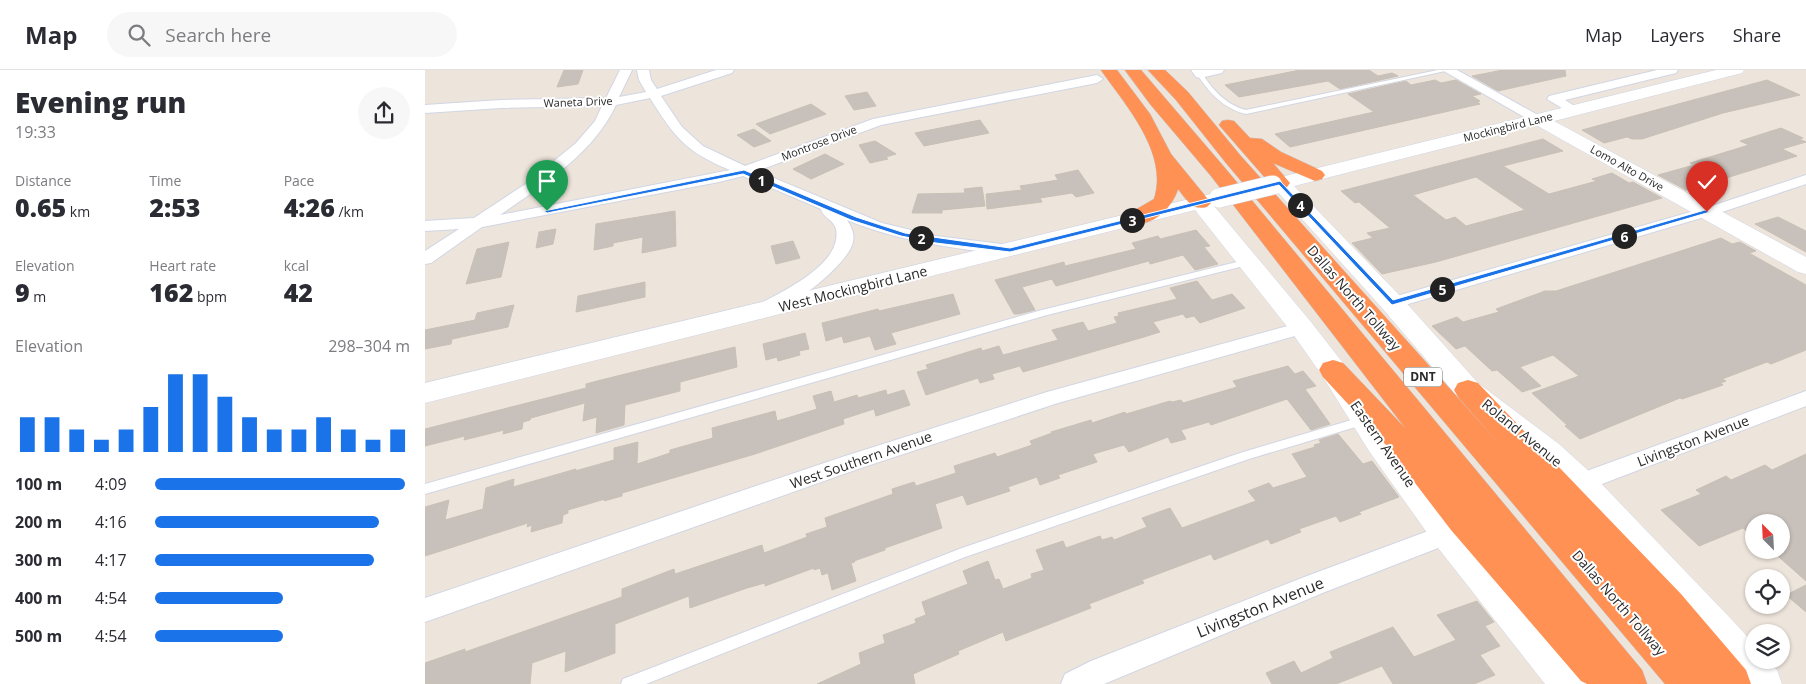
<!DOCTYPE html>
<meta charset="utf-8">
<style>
:root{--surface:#fff;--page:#f7f7f7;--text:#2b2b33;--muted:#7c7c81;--line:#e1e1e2;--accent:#1a73e8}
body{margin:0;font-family:"Open Sans",sans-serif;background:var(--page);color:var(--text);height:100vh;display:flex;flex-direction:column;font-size:19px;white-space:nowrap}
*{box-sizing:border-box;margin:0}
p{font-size:16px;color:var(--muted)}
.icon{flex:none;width:28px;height:28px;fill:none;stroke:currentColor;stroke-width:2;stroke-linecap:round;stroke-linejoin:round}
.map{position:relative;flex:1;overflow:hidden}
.sheet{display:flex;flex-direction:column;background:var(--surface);width:425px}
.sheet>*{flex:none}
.needle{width:32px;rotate:336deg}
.fabs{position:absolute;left:1320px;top:444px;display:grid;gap:10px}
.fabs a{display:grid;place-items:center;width:45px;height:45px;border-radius:50%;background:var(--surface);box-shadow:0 1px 4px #0004;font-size:25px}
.pin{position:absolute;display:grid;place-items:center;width:42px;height:42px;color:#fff;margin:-51px -21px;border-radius:50% 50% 50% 0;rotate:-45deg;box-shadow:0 0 5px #0007}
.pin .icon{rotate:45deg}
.km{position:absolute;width:25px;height:25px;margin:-12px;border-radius:50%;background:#222;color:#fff;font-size:14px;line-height:25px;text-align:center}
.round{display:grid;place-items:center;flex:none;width:52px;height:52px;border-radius:26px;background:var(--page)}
.summary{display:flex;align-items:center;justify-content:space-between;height:85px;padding:0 15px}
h1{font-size:28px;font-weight:800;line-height:38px}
.figures{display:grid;grid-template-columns:repeat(3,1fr);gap:8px;height:85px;padding:5px 15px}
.figures div{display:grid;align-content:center}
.figures b{font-size:25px;font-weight:800}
.figures small{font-size:14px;font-weight:400}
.figures p{font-size:14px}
.chart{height:140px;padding:10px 15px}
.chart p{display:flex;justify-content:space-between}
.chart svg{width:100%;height:90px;margin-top:5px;stroke:var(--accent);stroke-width:6}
ul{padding:0 15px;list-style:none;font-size:16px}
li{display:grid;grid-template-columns:80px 60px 1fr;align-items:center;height:38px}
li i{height:12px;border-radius:6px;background:var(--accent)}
header{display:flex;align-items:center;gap:30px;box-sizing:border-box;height:70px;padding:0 25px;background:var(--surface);border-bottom:1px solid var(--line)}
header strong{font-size:24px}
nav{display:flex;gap:28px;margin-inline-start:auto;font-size:18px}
.search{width:350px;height:45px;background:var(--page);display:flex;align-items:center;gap:12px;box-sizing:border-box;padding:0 18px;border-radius:28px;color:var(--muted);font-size:19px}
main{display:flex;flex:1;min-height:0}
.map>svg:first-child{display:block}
.building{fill:#c8c1bb;stroke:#c9c0b5;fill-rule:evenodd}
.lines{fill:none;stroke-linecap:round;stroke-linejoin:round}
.lane-casing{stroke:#d1d6e4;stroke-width:2}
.street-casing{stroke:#d1d6e4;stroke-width:2}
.secondary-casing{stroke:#d1d6e4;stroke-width:1}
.highway-casing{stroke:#c3c3c3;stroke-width:1}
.lane{fill:#fff;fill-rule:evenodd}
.street{fill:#fff;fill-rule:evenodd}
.secondary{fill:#fff;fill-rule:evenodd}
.highway{fill:#ff9155;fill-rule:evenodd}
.secondary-bridge-casing{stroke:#d1d6e4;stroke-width:20;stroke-linecap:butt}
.secondary-bridge{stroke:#fff;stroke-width:19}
.route{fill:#1a73e8;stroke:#fff}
.labels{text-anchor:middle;stroke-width:4;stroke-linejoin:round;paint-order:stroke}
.far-street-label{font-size:11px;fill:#2a2a2a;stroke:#fff}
.shield{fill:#fff;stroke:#6a6a6a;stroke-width:1}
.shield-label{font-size:12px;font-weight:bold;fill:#2a2a2a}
.street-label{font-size:14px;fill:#2a2a2a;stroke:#fff}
.near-street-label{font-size:16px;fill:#2a2a2a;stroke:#fff}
</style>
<header>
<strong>Map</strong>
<div class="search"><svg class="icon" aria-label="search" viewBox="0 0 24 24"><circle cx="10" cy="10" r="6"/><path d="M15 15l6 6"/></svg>Search here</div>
<nav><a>Map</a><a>Layers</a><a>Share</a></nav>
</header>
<main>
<section class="sheet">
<div class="summary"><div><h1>Evening run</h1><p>19:33</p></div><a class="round"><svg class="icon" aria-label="share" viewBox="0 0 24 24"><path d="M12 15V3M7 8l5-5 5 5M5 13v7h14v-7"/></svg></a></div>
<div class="figures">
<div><p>Distance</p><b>0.65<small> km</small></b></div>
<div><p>Time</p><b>2:53</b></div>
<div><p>Pace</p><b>4:26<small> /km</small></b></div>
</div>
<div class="figures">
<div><p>Elevation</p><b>9<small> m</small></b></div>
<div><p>Heart rate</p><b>162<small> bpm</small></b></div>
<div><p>kcal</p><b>42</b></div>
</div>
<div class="chart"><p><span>Elevation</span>298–304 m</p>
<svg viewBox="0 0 160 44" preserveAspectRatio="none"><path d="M5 44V27M15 44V27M25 44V33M35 44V38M45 44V33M55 44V22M65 44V6M75 44V6M85 44V17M95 44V27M105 44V33M115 44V33M125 44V27M135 44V33M145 44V38M155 44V33"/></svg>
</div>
<ul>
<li><b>100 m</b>4:09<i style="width:98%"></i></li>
<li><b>200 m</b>4:16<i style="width:88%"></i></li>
<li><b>300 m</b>4:17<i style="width:86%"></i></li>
<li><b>400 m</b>4:54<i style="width:50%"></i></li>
<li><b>500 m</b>4:54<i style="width:50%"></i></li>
</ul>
</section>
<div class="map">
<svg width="1381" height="614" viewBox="0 0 1381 614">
<rect width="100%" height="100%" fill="#ede4db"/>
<path class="building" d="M139,0h19l-5,14 -21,3z
M875,0h69l9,6 14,-3 6,3 -58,13 -12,-8 -89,16 -14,-12z
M1078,0h62l1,6 -68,15 -26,-15z
M1010,10l6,3 15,-3 25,14 -9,2 8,5 -3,1 3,2 -190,43 -15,-13 99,-22 -26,-18 58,-13 5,4z
M1342,10l33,15 -77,18 -81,26h-10l-5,-2 -23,6 -22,-13z
M442,22l9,14 -22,4 -9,-14z
M386,34l15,10 -56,20 -14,-10z
M555,50l9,13 -65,13 -9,-13z
M1356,58l22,10 -4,1 7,3 -24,7 15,7 -106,33 -5,1 -28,-15 36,-10 -4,-2 59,-18 -9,-4z
M329,59l17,12 -17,6 -17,-12z
M1118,69l20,12 -60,15 46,28 48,-13 -5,-2 20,-6 17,10 4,-1 29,16 -226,64 -54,12 -30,-31 21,-5 -6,-5 23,-5 -31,-26 -4,1 -14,-12zM1051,107l49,33 -59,16 -11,-9 -9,3 -33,-25z
M450,71l21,13 -10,3 2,2 -18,4 -11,-18z
M400,84l19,10 -33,15 -18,-10z
M653,100l16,23 -18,4 -4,-4 -32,5 2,4 -55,7 -1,-15 36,-4 -2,-4 38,-6 -3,-5z
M557,117l3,19 -43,4v3h-30l6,-19 47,-1 -1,-4z
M250,141l1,35 -34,7 1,-16 -30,6v3l-19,4 2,-26z
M1353,147l28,14v21l-51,-28z
M131,159l-3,15 -17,4 3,-16z
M771,160l14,16 -6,1 14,17 -23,6 -12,-15 -33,9 -1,-3 -93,25 -4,-7 -30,8 13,23 -16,4h-5l-19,-34 69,-18 1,4 71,-17 -4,-6 26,-7 2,3z
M1296,168l11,6 8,-2 16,9 -7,2 57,32v65l-35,14 -4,-2 -45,17 4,2 -5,2 2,2 -41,14 -2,-1 -100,41 -15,-13 2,-1 -35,-32 47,-17 -26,-21 -33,12 21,19 -19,6 -25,-22 -5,1 -27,-25 -9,3 -24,-23 25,-9 6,5 36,-10 -3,-3 49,-18h11z
M368,171l7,17 -24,6 -5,-18z
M84,172l-8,35 -35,7 11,-35z
M772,211l15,19 20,-6 13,14 -45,15 -6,-7 -8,2 -3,-4 -30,8 7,10 -16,5 -121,35 -3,-6 -28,8 2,5 -14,4 -2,-5 -52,17 -9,-23 11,-3 -2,-4 55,-17 1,3 17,-5 4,9 55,-15 -6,-10 31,-8 5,9 29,-8 -3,-6 5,-1 -1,-3 59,-14 -7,-11z
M220,212v15l-69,15 2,-16z
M528,224l7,20 -69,19 5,11 -21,6 -5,-14 -26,7 -2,-7 -16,5 -4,-18 56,-14 1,2z
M89,235l-6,22 -56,12 -1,5 -26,5v-19l50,-10 2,-7z
M380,263l4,16 -10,2 1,4 -22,6 -1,-4 -11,3 -3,-16z
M310,277l2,20 -57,15v9l-55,14 -1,20 -28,8 1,-16 -14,4 2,-18 -54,15 -1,2 -7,2 -1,7 -19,5 1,-4 -40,10 1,-4 -40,10v-17l161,-41v-4l15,-4z
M863,296l7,8 8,-3 13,15 -11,3 25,35 -19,6 -24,-31 -76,26 -2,-3 -28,8 5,9 -15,4 -3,-6 -39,15 -5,-7 -31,9 4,8 -39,13 2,3 -20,7 -3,-8 -29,10 2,4 -43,14 -4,-10 -28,9 7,24 -57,20v2l-31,11 1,1 -4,1 5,18 -24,9 -4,-17 -6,2 -2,-7 -6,2v-2l-49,18v-3l-18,5 -57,20 -1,-12 -74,28v29l-50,19 1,-21 -34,12 -2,21h-105v-21l40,-14v3l157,-55v-8l52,-20 1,5 87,-29 2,8 43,-16 -1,-3 21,-7 -2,-9 68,-24 -1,-5 22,-7 2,4 40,-13 -2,-7 41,-13 2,4 35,-12 -2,-4 22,-8 -1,-1 40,-12 1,3 33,-11 1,2 44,-13 2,1 9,-2 2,3 54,-16 -4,-6z
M461,320l1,5 17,-5 6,15 -34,11 -2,-7 -31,10 1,5 -89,30 -133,39v3l-18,5 1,-2 -37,11v3l-5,2 -1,8 -31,9 1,-7 -5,2 1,-4 -103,33v-49l24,-7 -4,20 38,-11 3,-21 28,-9 -1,8 63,-18 -1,2 39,-11v-12l24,-6 -1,22 33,-11v-3l43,-12 -1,-10 63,-17 2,10 40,-12 -4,-13 18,-5 3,11 23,-7 1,3z
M913,364l25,30 9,-3 27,36 -40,15 2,2 -21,8 -4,-6 -37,13 2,3 -30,12 -3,-5 -54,21 -3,-6 -69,26 2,3 -55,21 2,4 -85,33 -3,-9 -45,19 1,3 -46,20 2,10h-98l44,-20 -2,-11 26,-10 -2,-8 33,-12 -1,-4 11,-4 -4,-13 46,-18 -5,-13 25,-10 7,19 4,-1 4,10 29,-11 -1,-4 13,-4 -8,-20 27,-9 3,7 34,-12 2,4 10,-3 2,3 33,-13 -5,-9 28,-10 12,20 63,-23 11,-4 -8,-10 21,-8 4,5 34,-11 -15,-23 23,-7 -1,-2 7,-2 -2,-3z
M1381,384v127l-35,-31h10v-28h-27v16l-11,-10 -44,18 -38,-36 40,-16 -5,-4 30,-14 5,4 34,-15 7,5z
M1381,515v27l-20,-17z
M1052,531l17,21 -9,4 15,20 -20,9 15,20 -21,9h-81l-11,-18 -46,18h-64l-6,-11 28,-12 7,12 32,-15 -3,-6 63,-25 21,30 42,-17 -19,-25z"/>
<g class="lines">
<g class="lane-casing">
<path id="lane" d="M1013,0h12l-204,44c-22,-5 -37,-21 -49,-40l5,-1c10,16 24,32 44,37z
M824,189l4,3 -1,2 -205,51 -622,179v-10l617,-174z
M940,346l4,1 1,3 -1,3 -120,36 -284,98 -319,127h-25l2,-5 5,-2 334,-129 281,-96z"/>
</g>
<g class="street-casing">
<path id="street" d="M195,0h12l-13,27 27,-5 -7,-12 -2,-10h12l2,10 6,9 59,-19h18l-2,3 -71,23 21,31 21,19 42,20 128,-47 224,-44 6,4 -6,4 -216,42 -124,46 125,52 54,13 74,9 6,1 2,4 -2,4 -6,1c-56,-7 -110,-13 -163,-35 4,6 8,14 6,22 -5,24 -73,77 -96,71l-3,-4 3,-4c25,-13 86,-41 79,-76 -2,-9 -14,-12 -15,-20l-78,-33 -24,6 -237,45 -51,36 -6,1v-13l34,-22 -34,2v-10l49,-3 53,-35 49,-40 19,-22 7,-15 -101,2 -76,5v-8l76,-5 105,-2zM225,28c25,40 36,54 80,72l-230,45c43,-30 93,-61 116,-110z
M766,0h33l-2,3 -22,5 -4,-1z
M1017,0h15l88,49 -2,3h-10z
M1232,0h21l-2,3 -111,27 16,10 -1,3h-10l-23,-14 2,-3z
M1381,105v9l-81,27 -327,96 -6,2 -6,-2 -3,-4 3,-4 329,-94z
M877,252l7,2 2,4 -2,4 -251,71 -200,66 -433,153v-24l417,-141 205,-65z
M1381,321v15l-225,86 -8,-2 -3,-7 3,-7z
M1022,454l9,3 3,7 -3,7 -131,51 -221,92h-43l4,-10 26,-13 216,-85z"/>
</g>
<g class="secondary-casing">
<path id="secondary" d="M1291,0h28l-2,3 -188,48 252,136v17l-8,-2 -262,-147 -242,61 107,111 77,86 81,61 33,30 142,148 20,22v16h14l9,10 5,14h-44l-30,-38 -138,-154 -33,-32 -79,-63 -75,-88 -107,-119 -10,-1 -3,-4 3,-4 7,-2z
M794,122l7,2 3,4 -3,4 -12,4 97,116 32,41 48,72 68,89 124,146 5,14h-43l-110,-140 -66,-93 -46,-74 -30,-43 -98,-124 -770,193v-20z"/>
</g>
<g class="highway-casing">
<path id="highway" d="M676,0h16l33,44 21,40 40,49 -4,4c-15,4 -20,-7 -29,-18 -6,19 -25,39 -48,34l-3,-5 3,-5 24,-14c15,-46 -28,-93 -53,-129z
M700,0h16l84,98 417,502 5,14h-60l-6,-3 -130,-151 -65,-85 -63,-68 -4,-7 4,-7 10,-3 10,3 63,66 -195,-253 -61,-72z
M723,0h17l23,22 52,63 263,293 -45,-51 -4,-7 4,-7 10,-3 10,3 203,211 65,76 5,14h-86l-439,-521 -50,-63z
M803,50l6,1 16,17 12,1 19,13 41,19 3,4 -3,4 -7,2 -42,-18 17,20 -3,4 -7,2 -7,-2 -54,-62 3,-4z"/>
</g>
<use href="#lane" class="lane"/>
<use href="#street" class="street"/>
<use href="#secondary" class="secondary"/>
<use href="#highway" class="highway"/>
<g class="secondary-bridge-casing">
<path id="secondary-bridge" d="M794,128l54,-13"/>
</g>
<use href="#secondary-bridge" class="secondary-bridge"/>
</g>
<path class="route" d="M319,100l112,47 49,16 105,15 270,-67 113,119 312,-90 5,2 -318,93 -113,-120 -269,67 -74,-9 -35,-7 -50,-16 -108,-46 -196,39 -3,-2z"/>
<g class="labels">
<g class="far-street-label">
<text transform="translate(153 32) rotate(-2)" y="4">Waneta Drive</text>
<text transform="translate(1083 57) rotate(-14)" y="4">Mockingbird Lane</text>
<text transform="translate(394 73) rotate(-21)" y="4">Montrose Drive</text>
<text transform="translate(1202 98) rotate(29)" y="4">Lomo Alto Drive</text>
</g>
<rect class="shield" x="979" y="297.5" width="38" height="19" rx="4"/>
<g class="shield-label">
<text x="998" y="311">DNT</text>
</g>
<g class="street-label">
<text transform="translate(428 219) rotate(-14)" y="5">West Mockingbird Lane</text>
<text transform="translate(929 228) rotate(49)" y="5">Dallas North Tollway</text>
<text transform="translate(1097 363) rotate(39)" y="5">Roland Avenue</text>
<text transform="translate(1268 371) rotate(-21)" y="5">Livingston Avenue</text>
<text transform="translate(958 374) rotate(55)" y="5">Eastern Avenue</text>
<text transform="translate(436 390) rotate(-19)" y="5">West Southern Avenue</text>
<text transform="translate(1194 533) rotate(49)" y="5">Dallas North Tollway</text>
</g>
<g class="near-street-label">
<text transform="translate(835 537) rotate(-22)" y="6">Livingston Avenue</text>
</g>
</g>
</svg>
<div class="fabs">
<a><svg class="needle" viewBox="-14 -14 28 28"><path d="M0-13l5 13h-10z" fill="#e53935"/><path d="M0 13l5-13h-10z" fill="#7c7c81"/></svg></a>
<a><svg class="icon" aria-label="locate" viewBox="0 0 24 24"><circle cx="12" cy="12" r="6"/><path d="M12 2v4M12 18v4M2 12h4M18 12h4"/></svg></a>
<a><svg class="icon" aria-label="layers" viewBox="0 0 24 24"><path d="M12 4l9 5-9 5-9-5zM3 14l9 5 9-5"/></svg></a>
</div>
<div class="pin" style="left:122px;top:141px;background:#1e9e55"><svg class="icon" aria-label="arrive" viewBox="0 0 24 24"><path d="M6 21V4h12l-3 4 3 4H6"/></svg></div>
<div class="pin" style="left:1282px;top:142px;background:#d93025"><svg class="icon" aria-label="check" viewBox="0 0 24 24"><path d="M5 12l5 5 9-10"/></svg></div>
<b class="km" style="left:336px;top:110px">1</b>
<b class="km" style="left:496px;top:168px">2</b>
<b class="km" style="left:707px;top:150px">3</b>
<b class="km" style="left:875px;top:135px">4</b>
<b class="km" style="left:1017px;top:219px">5</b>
<b class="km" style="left:1199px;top:166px">6</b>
</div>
</main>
